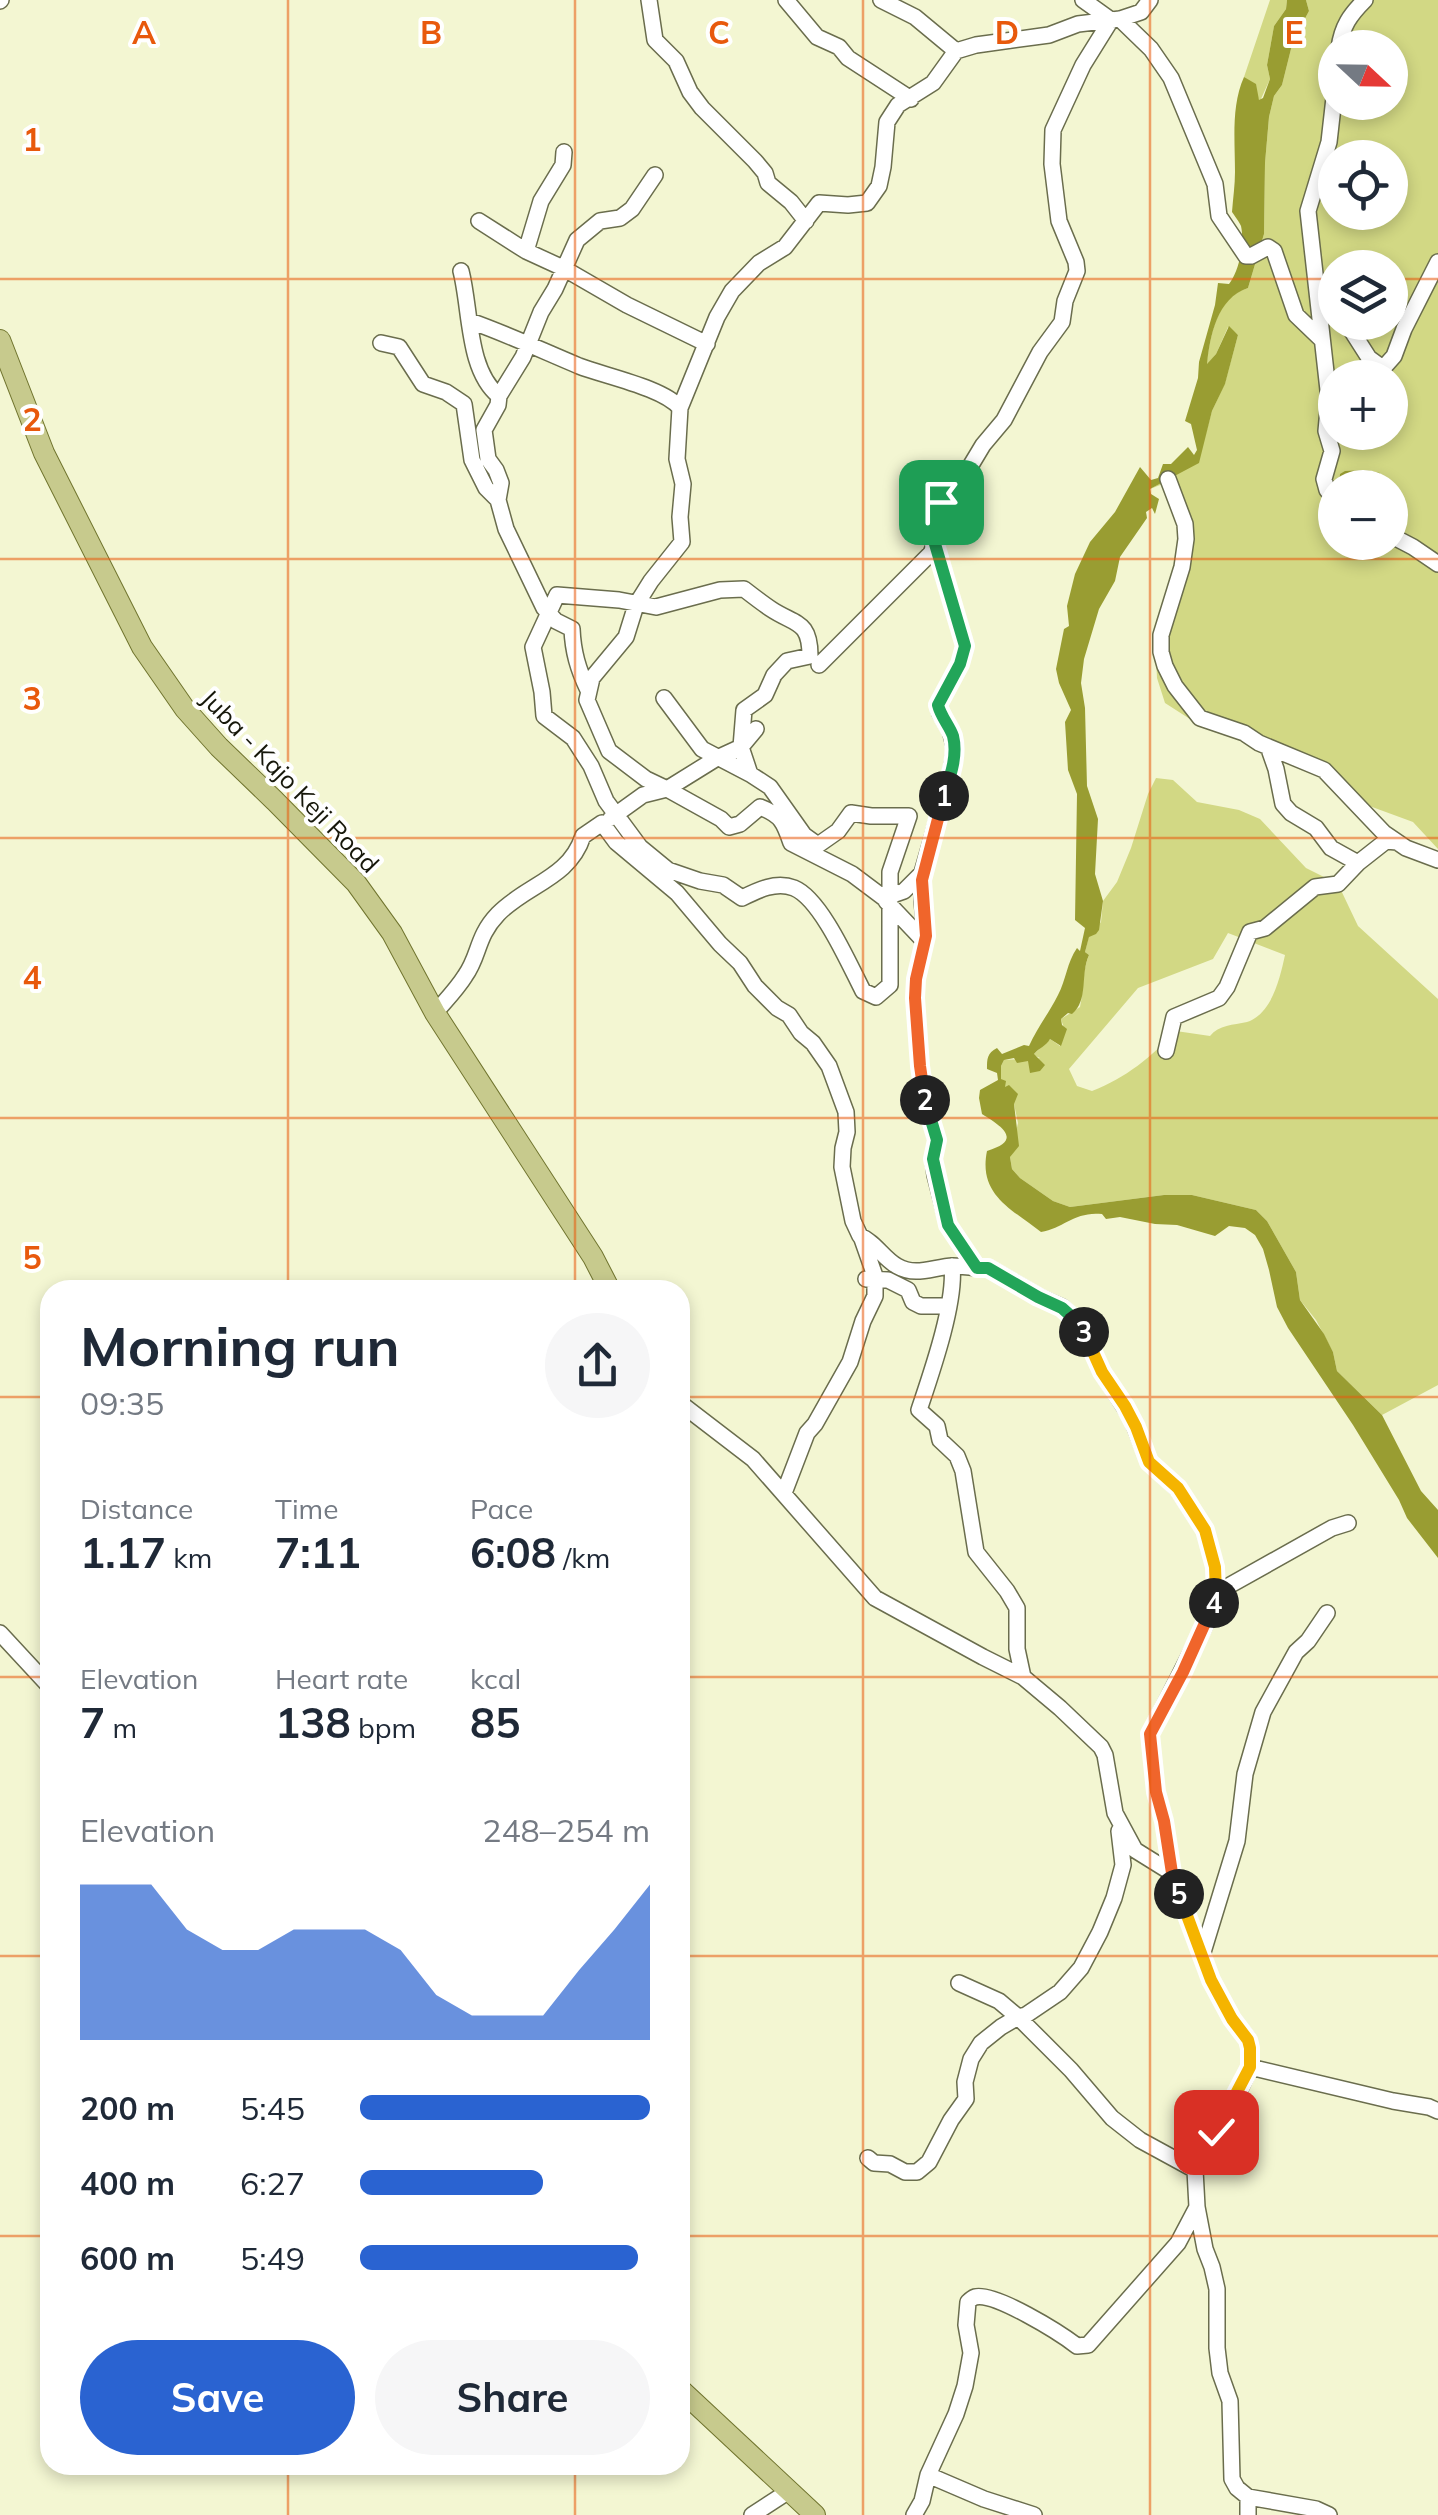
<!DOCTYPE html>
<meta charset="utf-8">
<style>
:root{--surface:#fff;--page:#f6f6f7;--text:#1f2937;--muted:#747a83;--accent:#2a63d1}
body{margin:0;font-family:Mulish,sans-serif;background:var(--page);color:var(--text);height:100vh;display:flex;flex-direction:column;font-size:38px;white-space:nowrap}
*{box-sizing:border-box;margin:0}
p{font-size:32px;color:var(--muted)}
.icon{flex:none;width:55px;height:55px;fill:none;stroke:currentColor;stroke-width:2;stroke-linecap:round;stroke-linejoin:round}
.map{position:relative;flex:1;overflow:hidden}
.panel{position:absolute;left:40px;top:1280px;width:650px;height:1195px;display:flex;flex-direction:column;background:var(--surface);border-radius:30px;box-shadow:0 5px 15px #0003}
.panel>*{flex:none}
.needle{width:65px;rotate:112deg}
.controls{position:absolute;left:1318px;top:30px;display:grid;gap:20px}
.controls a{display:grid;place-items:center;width:90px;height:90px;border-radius:50%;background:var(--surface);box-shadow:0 5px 15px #0003;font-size:50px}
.pin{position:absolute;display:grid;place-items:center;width:85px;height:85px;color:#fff;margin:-42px;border-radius:20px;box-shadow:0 5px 15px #0006}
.km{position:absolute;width:50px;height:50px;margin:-25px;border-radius:50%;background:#222;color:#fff;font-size:28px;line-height:50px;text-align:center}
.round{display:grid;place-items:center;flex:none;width:105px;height:105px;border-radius:52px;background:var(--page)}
.overview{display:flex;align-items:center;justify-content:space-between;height:170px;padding:0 40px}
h1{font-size:55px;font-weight:700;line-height:75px}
.stats{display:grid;grid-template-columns:repeat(3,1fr);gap:15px;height:170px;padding:10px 40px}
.stats div{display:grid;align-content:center}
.stats b{font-size:42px;font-weight:700}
.stats small{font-size:28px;font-weight:400}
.stats p{font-size:28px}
.chart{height:280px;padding:20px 40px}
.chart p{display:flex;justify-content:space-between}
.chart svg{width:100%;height:180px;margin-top:10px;fill:var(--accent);opacity:.7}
.action{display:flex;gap:20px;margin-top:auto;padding:20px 40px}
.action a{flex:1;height:115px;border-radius:60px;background:var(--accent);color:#fff;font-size:40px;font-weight:700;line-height:115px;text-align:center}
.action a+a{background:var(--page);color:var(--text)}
ul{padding:0 40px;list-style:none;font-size:32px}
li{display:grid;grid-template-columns:160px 120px 1fr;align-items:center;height:75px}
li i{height:25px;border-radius:12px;background:var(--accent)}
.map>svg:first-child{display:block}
.green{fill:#d2d884;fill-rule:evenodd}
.water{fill:#999d32}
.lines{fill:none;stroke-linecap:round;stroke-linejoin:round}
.minor-casing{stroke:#6a6d4d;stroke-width:18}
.major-casing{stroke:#70742e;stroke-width:22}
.minor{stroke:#fff;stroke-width:15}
.major{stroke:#c7ca8d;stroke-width:20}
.split-1-casing{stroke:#fff;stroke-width:20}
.split-2-casing{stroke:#fff;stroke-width:20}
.split-3-casing{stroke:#fff;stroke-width:20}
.split-4-casing{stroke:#fff;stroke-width:20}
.split-5-casing{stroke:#fff;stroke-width:20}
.split-6-casing{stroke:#fff;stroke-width:20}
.split-1{stroke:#22a559;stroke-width:12}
.split-2{stroke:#f0652b;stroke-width:12}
.split-3{stroke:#22a559;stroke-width:12}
.split-4{stroke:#f5b400;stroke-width:12}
.split-5{stroke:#f0652b;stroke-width:12}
.split-6{stroke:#f5b400;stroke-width:12}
.grid{fill:none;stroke:#e8590c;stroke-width:2.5;stroke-opacity:0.55}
.labels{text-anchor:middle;stroke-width:8;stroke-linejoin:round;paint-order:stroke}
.street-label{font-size:25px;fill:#16170a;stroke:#fff}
.grid-label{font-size:32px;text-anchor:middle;font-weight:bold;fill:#e8590c;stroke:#fff;stroke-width:8;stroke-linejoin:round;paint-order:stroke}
</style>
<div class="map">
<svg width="1438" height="2515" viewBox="0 0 1438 2515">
<rect width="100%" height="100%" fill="#f3f6d2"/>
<path class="green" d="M1270,0h17l-1,9 -12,17 -7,39 3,14 -10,22 -16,-24z
M1306,0h132v849l-25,-27 -49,-18 -67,-41 -78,-37 -26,-5 -28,-18 -8,-25 -2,-43 20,-63 6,-32 -13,-58 -18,7 48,-27 14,-51 13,-28 13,-48 -10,-8 -12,27 -10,12c5,-30 9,-68 42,-78l16,-54 1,-71 4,-46 5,-21 8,-11 11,-44 16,-30zM1335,48h55v54h-55zM1335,158h55v54h-55zM1335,268h55v54h-55zM1335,378h55v54h-55zM1380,473l5,14 5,1v54h-55v-54z
M1156,778l17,2 24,22 42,8 21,9 46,49 32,16 20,42 80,73v386l-56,30 -45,-44 -4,-19 -17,-32 -16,-20 -4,-28 -29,-51 -11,-11 -64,-15h-28l-94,12 -17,-6 -33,-23 -8,-9 -2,-12 8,-34 -4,-19 -13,-25v-13l3,-6c13,-2 24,2 36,-2l-7,-3 17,-16 10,7 4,-18 -3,-9 19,-12c4,-17 2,-36 9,-52l-4,-3 4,-16 12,-14 2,-21 14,-19 14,-34 17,-54zM1228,933l57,22c-5,23 -13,59 -38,67 -14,3 -28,3 -37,14l-34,-5c-25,26 -50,47 -84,60l-15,-5 -8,-17 69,-81 75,-29z"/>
<path class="water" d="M1287,0h19l3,11 -16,30 -11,44 -8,11 -5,21 -4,46 -1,71 -16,54c-31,10 -38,48 -41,76l9,-10 13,-28 9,9 -13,49 -13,27 -13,52 -49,26 1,5 8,5 -4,15 -3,-6 -6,4 1,6 -27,39 -5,24 -16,28 -15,50 -3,24 4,25 2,78 11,33 -3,55 8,27 -4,29 -3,4 -7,3 -4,15 4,3c-9,19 0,45 -17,59l-4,-1 -7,6 1,6 5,4 -6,17 -11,-7c-4,7 -11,9 -16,15l11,11 -5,6 -10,2 -2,-12 -11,2 -3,-5 -10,2 -3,6v13l5,2 -1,6 4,-2 9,9 -4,10 5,42 -9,11 2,12 8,9 33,23 17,6 94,-12h28l64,15 11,11 29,51 4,28 24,34 9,18 4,19 45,44 39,76 17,19v48l-31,-40 -8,-18 -46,-75 -65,-97 -11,-21 -8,-37 -6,-21 -8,-14 -10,-7 -16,-2 -14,10 -38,-11 -22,-1 -35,-7 -14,2 -4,-5c-27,-3 -38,14 -61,18 -29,-23 -63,-37 -54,-81 37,-11 14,-25 -5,-37l-3,-16 1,-8 18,-10 -1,-7 -10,-4c0,-10 0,-16 10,-21l5,6 22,-9 5,1c8,-18 20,-33 29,-51 8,-15 9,-33 19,-47l3,3 5,-23 -10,-8 2,-126 -9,-24 -3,-48 6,-12 -12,-27 -3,-14 8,-40 5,-3 -2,-20 8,-32 15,-32 25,-30 25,-45 11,13 7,-2 5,-14h8l17,-17 6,8 3,-5 -6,-26 -6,-3 13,-43 1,-16 16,-57 3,-22 11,1c10,-13 16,-40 12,-58 -1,-3 -7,-11 -9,-14 1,-14 3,-27 3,-40 0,-32 -4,-66 9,-95l12,7 3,16 4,-2 7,-19 -3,-14 7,-39 12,-17z
M1367,470l13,3 5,14h-46l1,-13 5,-3z"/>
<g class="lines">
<g class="minor-casing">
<path id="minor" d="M649,0l6,40 21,21 14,31 12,16 53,53 10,12 3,10 23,19 15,19
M786,0l31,37 22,10 9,11 63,41
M881,0l34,17 41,34
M0,1l1,-1
M1120,19l31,30 20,29 44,106 4,32 27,40h5l17,-9 6,4 22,64 25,24
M1339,48c3,-22 11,-33 26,-48
M1335,89l-6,53 -21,69 21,188 -3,32 6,20 -8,28 3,11 8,9
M479,221l47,30 37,17 64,37 80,39
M526,251l15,-50 22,-36 1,-13
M461,271c10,39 6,99 38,125
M470,321c37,13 73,30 109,45 26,10 85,22 101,42
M1346,322l23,36 11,8 6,-1 8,-9 10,-27 34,-67
M381,343l18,4 24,37 23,8 18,12 8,56 14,28 12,12 8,29 38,79 12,13 16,8c1,23 6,40 16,61
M1168,479l17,45 1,15 -4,28 -21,68v17l4,14 10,20 25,32 44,15 15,10 65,27 60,63 22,15 32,12
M498,500l3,-17 -5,-13 -8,-11 -4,-29 14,-25 1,-9 24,-39 18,-45 14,-23 22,-49 23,-19 20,-3 12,-9 23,-34
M1390,535l23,12 25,17
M935,544l30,102 -5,18 -22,41 2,8 10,17 5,19 -4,24 -29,100v28l4,35 -10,43 -1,19 5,68 4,32 13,43 -4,18 2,16 13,50 29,43h12l50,29 23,10 20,19 20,46 29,45 18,45 29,27 27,41 10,37 1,26
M744,589c9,7 18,14 27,20 24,16 39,11 39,47l-23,5 -13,14 -9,20 -21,15 -3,37 9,27 20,13 34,48 14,10 20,-14 13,-18 20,3h38l-19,56v113l-14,12 -13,-6c-14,-27 -42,-92 -69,-103 -18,-7 -36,2 -52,10l-19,-13 -23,-4 -32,-11 -28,-23 -34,-46 -15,-35 -18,-28 -29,-22 -2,-24 -9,-45 24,-52 62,5 37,7 64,-17z
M819,665l112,-112 4,-9 7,-45 26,-29 15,-25 21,-25 36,-68 22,-30 3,-21 12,-30 -1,-9 -17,-41 -7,-57 1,-34 30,-65 28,-45 -28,-20
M664,698l38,51 48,25
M756,729l-15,18 -24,11 -50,31 -21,-10 -37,-28 -22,-51 5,-22 34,-41 10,-32 15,-24 31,-39 -2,-25 3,-33 -6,-25 3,-51 37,-91 15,-26 27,-28 26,-16 34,-44 29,2 19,-2 12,-17 4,-19 4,-45 11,-17 35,-22 23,-32 20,-6 73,-10 29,-11 42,-5 21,-7 9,-12
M1270,752l6,17 7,35 8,9 25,15 15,20 27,15
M611,818l32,-23 24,-6 54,30 8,8 11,-3 20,-17c21,8 24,15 31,36l61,31 32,24 20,-7 18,-18
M886,901l38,40
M435,1013c10,-12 22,-24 30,-37 15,-21 11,-39 33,-62 29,-30 71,-35 85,-78l19,-13 14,19 61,51 43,51 20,19 15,23 22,22 12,7 12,18 12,10 16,23 17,46 1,20 -4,16 -1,19 11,54 7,15c15,6 23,22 37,30 19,11 36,1 56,0 8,0 16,1 24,2
M1166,1051l8,-34 45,-19 8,-11 23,-55 15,-4 50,-41 23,-3 20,-21 28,-22 11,1
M952,1266c4,37 -21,108 -33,144l18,16 3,14 17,16 6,15 13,81 31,39 10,17v41l6,28
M866,1279l22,1 20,10 5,12 8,4h27
M680,1403l73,56 122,139 108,59 40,20 37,31 41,39 4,8 10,58 20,37 37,23
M784,1493l23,-60 8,-9 35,-62 13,-41 12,-25v-20l-13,-37
M0,1633l50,54
M1119,1831l4,34 -9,33 -14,34 -19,36 -21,24 -34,23 -8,2 53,53 41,48 28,22 55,30
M1203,1952l34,-111 8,-67 18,-62 33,-60 12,-11 19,-28
M1250,2067l143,34 36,6 9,4
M868,2158l6,5 16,1 15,8h12l12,-10 22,-42 15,-21 -1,-17 6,-23 10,-16 20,-16 17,-10 -19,-16 -40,-18
M928,2475l56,24 50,16
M1248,2497l68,12 13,6
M752,2515l37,-24
M914,2515l8,-14 6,-26 28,-61 9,-28 6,-33 -5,-28 2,-23c2,-2 4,-4 7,-5 20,-5 85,36 102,49l11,-1 90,-102 19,-36
M1248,2515v-18l-11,-9 -5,-9 -2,-78 -10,-28 -3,-25v-59l-5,-22 -7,-18 -8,-42 -2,-37 9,-13 36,-68 10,-22v-18l-2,-10 -16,-20 -21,-39 -39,-107 -8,-52 -8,-29 -6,-58 63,-125 3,-16 116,-65 16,-5"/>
</g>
<g class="major-casing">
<path id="major" d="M0,340l44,113 98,194 43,62 34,38 56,54 81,82 36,50 43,80 158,244 17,33
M680,2389l135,126"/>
</g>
<use href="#minor" class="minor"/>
<use href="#major" class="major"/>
</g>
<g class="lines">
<g class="split-1-casing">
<path id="split-1" d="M941,502l-6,42 30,102 -5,18 -22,41c3,12 11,20 15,31 5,20 -3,41 -9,60"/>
</g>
<g class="split-2-casing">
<path id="split-2" d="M925,1100l-5,-34 -5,-68 1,-19 10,-43 -4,-56 22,-84"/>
</g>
<g class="split-3-casing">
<path id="split-3" d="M925,1100l12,40 -4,19 15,66 29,43h11l50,29 24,11 20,18 2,6"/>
</g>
<g class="split-4-casing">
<path id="split-4" d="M1084,1332l18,40 23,34 11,21 13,35 29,26 27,42 10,37 1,26 -2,10"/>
</g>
<g class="split-5-casing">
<path id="split-5" d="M1179,1894l-7,-21 -8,-52 -8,-29 -6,-58 33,-62 31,-69"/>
</g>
<g class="split-6-casing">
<path id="split-6" d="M1179,1894l32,86 21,39 16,21 2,8v19l-34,65"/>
</g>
<use href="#split-1" class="split-1"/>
<use href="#split-2" class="split-2"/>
<use href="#split-3" class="split-3"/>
<use href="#split-4" class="split-4"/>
<use href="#split-5" class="split-5"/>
<use href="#split-6" class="split-6"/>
</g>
<path class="grid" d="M288,0v1290M575,0v1290M863,0v2515M1150,0v2515M0,279h1335M1390,279h48M0,559h1438M0,838h1438M0,1118h1438M0,1397h50M680,1397h758M0,1677h50M680,1677h758M0,1956h50M680,1956h758M0,2236h50M680,2236h758M288,2465v50M575,2465v50"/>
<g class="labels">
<g class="street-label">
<text transform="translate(290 781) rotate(46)" y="9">Juba - Kajo Keji Road</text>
</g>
</g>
<g class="grid-label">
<text x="144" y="44">A</text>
<text x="431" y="44">B</text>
<text x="719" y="44">C</text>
<text x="1007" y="44">D</text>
<text x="1294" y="44">E</text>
<text x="32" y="151">1</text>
<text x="32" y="431">2</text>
<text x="32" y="710">3</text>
<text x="32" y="989">4</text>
<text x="32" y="1269">5</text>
</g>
</svg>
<div class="controls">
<a><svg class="needle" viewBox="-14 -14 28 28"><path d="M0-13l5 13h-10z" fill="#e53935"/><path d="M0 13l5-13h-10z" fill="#747a83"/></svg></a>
<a><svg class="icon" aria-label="locate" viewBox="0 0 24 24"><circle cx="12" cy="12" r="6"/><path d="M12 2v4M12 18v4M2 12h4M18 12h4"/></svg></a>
<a><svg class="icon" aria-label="layers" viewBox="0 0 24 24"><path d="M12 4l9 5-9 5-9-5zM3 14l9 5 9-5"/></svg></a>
<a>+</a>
<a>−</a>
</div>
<div class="pin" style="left:941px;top:502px;background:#1e9e55"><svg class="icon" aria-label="arrive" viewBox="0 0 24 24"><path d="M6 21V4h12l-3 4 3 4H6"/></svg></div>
<div class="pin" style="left:1216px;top:2132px;background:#d93025"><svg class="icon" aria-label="check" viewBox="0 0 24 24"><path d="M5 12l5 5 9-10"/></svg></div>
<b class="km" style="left:944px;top:796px">1</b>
<b class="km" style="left:925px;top:1100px">2</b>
<b class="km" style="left:1084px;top:1332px">3</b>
<b class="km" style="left:1214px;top:1603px">4</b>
<b class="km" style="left:1179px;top:1894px">5</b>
<section class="panel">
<div class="overview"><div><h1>Morning run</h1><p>09:35</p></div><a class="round"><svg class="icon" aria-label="share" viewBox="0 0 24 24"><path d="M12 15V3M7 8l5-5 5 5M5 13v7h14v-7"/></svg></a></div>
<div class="stats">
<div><p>Distance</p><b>1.17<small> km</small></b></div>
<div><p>Time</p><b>7:11</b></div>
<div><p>Pace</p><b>6:08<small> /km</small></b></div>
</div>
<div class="stats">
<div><p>Elevation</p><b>7<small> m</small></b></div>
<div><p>Heart rate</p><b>138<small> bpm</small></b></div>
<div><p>kcal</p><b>85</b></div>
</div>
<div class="chart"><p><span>Elevation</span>248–254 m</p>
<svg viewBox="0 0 160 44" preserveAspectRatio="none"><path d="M0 44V6L10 6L20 6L30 17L40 22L50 22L60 17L70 17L80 17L90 22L100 33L110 38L120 38L130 38L140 27L150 17L160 6V44z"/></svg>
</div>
<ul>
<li><b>200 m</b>5:45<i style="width:100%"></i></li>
<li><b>400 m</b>6:27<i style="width:63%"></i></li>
<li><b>600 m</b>5:49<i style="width:96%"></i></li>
</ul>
<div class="action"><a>Save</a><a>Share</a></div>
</section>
</div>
